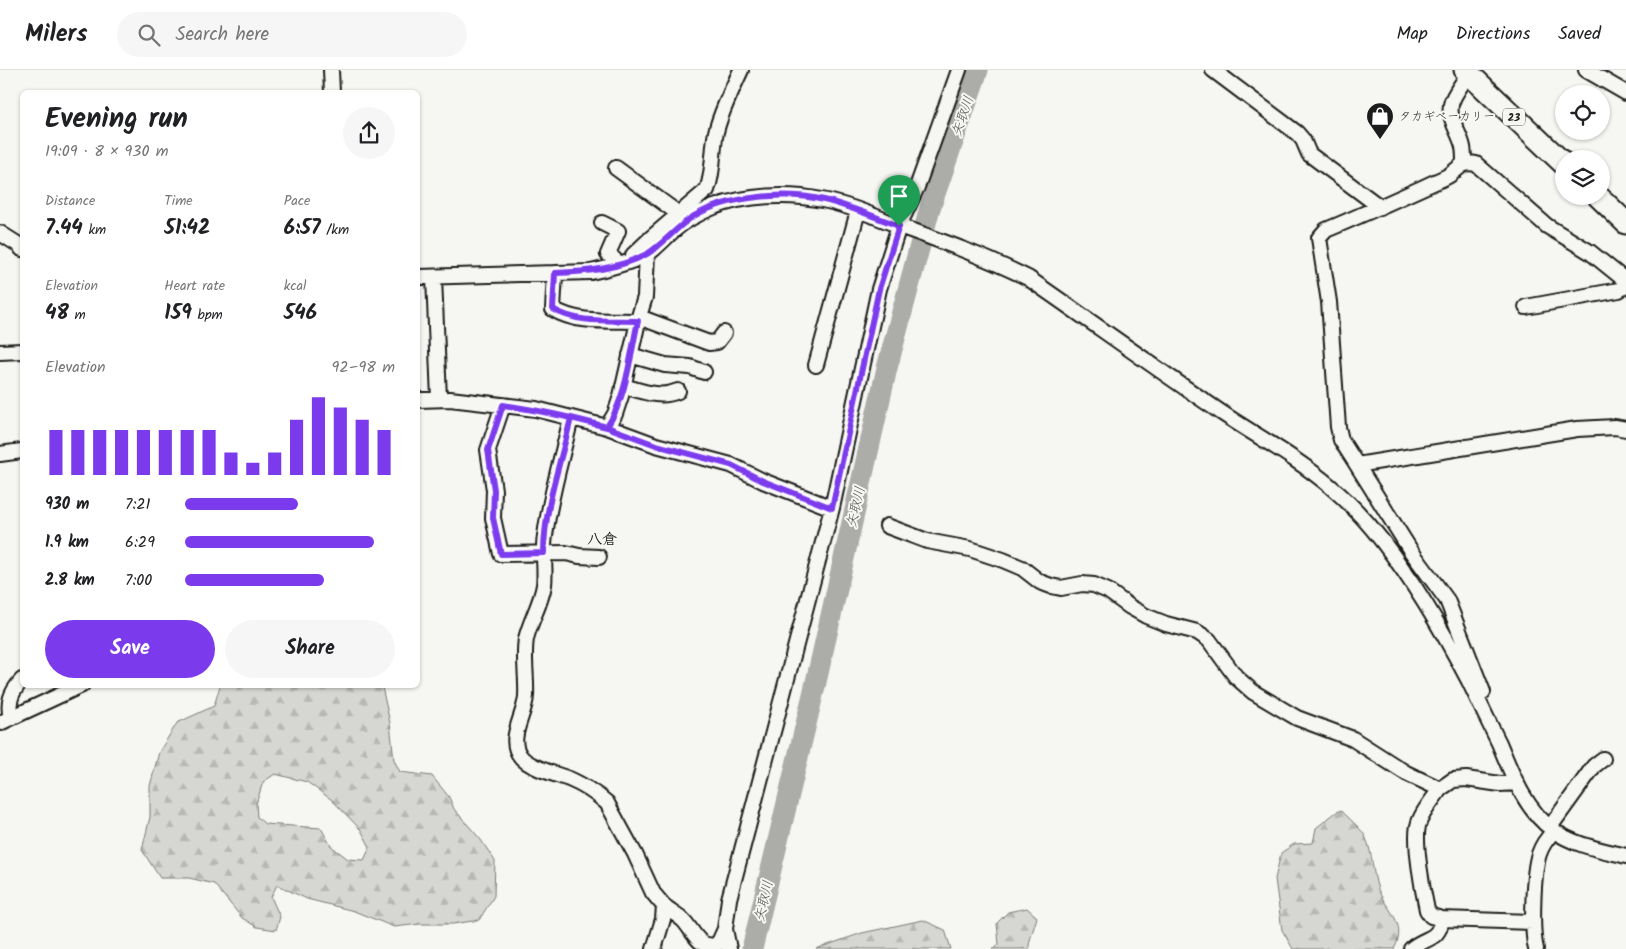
<!DOCTYPE html>
<meta charset="utf-8">
<style>
:root{--surface:#fff;--page:#f6f6f6;--text:#202124;--muted:#757577;--line:#e0e0e0;--accent:#7c3aed}
body{margin:0;font-family:Kalam,"Klee One",sans-serif;background:var(--page);color:var(--text);height:100vh;display:flex;flex-direction:column;font-size:19px;white-space:nowrap}
*{box-sizing:border-box;margin:0}
p{font-size:16px;color:var(--muted)}
.icon{flex:none;width:28px;height:28px;fill:none;stroke:currentColor;stroke-width:2;stroke-linecap:round;stroke-linejoin:round}
.map{position:relative;flex:1;overflow:hidden}
.sheet{position:absolute;left:20px;top:20px;width:400px;height:598px;display:flex;flex-direction:column;background:var(--surface);border-radius:8px;box-shadow:0 1px 4px #0004}
.sheet>*{flex:none}
.controls{position:absolute;left:1555px;top:15px;display:grid;gap:10px}
.controls a{display:grid;place-items:center;width:55px;height:55px;border-radius:50%;background:var(--surface);box-shadow:0 1px 4px #0004;font-size:25px}
.pin{position:absolute;display:grid;place-items:center;width:42px;height:42px;color:#fff;margin:-51px -21px;border-radius:50% 50% 50% 0;rotate:-45deg;box-shadow:0 0 5px #0007}
.pin .icon{rotate:45deg}
.round{display:grid;place-items:center;flex:none;width:52px;height:52px;border-radius:26px;background:var(--page)}
.summary{display:flex;align-items:center;justify-content:space-between;height:85px;padding:0 25px}
h1{font-size:28px;font-weight:700;line-height:38px}
.metrics{display:grid;grid-template-columns:repeat(3,1fr);gap:8px;height:85px;padding:5px 25px}
.metrics div{display:grid;align-content:center}
.metrics b{font-size:21px;font-weight:700}
.metrics small{font-size:14px;font-weight:400}
.metrics p{font-size:14px}
.chart{height:140px;padding:10px 25px}
.chart p{display:flex;justify-content:space-between}
.chart svg{width:100%;height:90px;margin-top:5px;stroke:var(--accent);stroke-width:6}
.action{display:flex;gap:10px;margin-top:auto;padding:10px 25px}
.action a{flex:1;height:58px;border-radius:30px;background:var(--accent);color:#fff;font-size:20px;font-weight:700;line-height:58px;text-align:center}
.action a+a{background:var(--page);color:var(--text)}
ul{padding:0 25px;list-style:none;font-size:16px}
li{display:grid;grid-template-columns:80px 60px 1fr;align-items:center;height:38px}
li i{height:12px;border-radius:6px;background:var(--accent)}
header{display:flex;align-items:center;gap:30px;box-sizing:border-box;height:70px;padding:0 25px;background:var(--surface);border-bottom:1px solid var(--line)}
header strong{font-size:24px}
nav{display:flex;gap:28px;margin-inline-start:auto;font-size:18px}
.search{width:350px;height:45px;background:var(--page);display:flex;align-items:center;gap:12px;box-sizing:border-box;padding:0 18px;border-radius:28px;color:var(--muted);font-size:19px}
.map>svg:first-child{display:block}
.forest{fill:url(#forest-firs);stroke:#797977;fill-rule:evenodd}
.lines{fill:none;stroke-linecap:round;stroke-linejoin:round}
.river{stroke:#acaca9;stroke-width:21}
.minor-casing{stroke:#1c1c1c;stroke-width:18}
.primary-casing{stroke:#1c1c1c;stroke-width:25}
.minor{stroke:#f6f6f2;stroke-width:14}
.primary{stroke:#f6f6f2;stroke-width:21}
.route-casing{stroke:#fff;stroke-width:10}
.route{stroke:#7c3aed;stroke-width:6}
.labels{text-anchor:middle;stroke-width:4;stroke-linejoin:round;paint-order:stroke}
.shield{fill:#f6f6f2;stroke:#5d5d5c;stroke-width:1}
.shield-label{font-size:11px;font-weight:bold;fill:#1c1c1c}
.poi-label{font-size:12px;fill:#1c1c1c;stroke:#f6f6f2;text-anchor:start}
.water-label{font-size:14px;font-style:italic;fill:#565654;stroke:#f6f6f2}
.quarter-label{font-size:15px;font-weight:bold;fill:#1c1c1c;stroke:#f6f6f2}
</style>
<header>
<strong>Milers</strong>
<div class="search"><svg class="icon" aria-label="search" viewBox="0 0 24 24"><circle cx="10" cy="10" r="6"/><path d="M15 15l6 6"/></svg>Search here</div>
<nav><a>Map</a><a>Directions</a><a>Saved</a></nav>
</header>
<div class="map">
<svg width="1626" height="879" viewBox="0 0 1626 879">
<defs>
<pattern id="forest-firs" width="22" height="20" patternUnits="userSpaceOnUse" patternTransform="scale(1.25)"><rect width="22" height="20" fill="#d6d6d2"/><path d="M5 1l3.5 6h-7zM16 11l3.5 6h-7z" fill="#b7b7b4"/></pattern>
</defs>
<rect width="100%" height="100%" fill="#f6f6f2"/>
<filter id="ink" filterUnits="userSpaceOnUse"><feTurbulence type="fractalNoise" baseFrequency=".02" numOctaves="2"/><feDisplacementMap in="SourceGraphic" scale="10" xChannelSelector="R" yChannelSelector="G"/><feConvolveMatrix kernelMatrix="1 2 1 2 8 2 1 2 1" color-interpolation-filters="sRGB"/></filter>
<g filter="url(#ink)">
<path class="forest" d="M222,615h157l3,2 8,36 4,37 6,12 32,4 17,21 5,12 27,31 14,21 -1,35 -15,24 -26,4h-33l-26,3 -40,-16 -47,-12 -30,-14 -6,12 9,20 -4,13 -19,-3 -15,-9 -28,-34 -25,-6h-29l-18,-28 8,-33v-31l9,-34 18,-29 37,-17 6,-20zM275,704l32,8 25,18 29,30 9,17 -6,13 -16,-1 -17,-13 -10,-18 -56,-4 -8,-7 -1,-13 7,-22z
M1341,740c7,8 19,17 24,26 8,17 7,36 13,53 7,20 31,34 16,60h-101l-11,-19 -7,-51 6,-26 13,-9 19,-1 3,-15 19,-15z
M1027,838l10,9c-2,9 -9,25 -8,32h-37l7,-4 -2,-22 11,-11z
M923,850l22,10 6,19h-135l46,-16z"/>
<g class="lines">
<path class="river" d="M752,879l64,-267 71,-314 43,-160 48,-138"/>
<g class="minor-casing">
<path id="minor" d="M331,0l1,22
M1213,0l84,63 6,7 6,14 71,53
M1586,0l40,23
M1464,93c0,-5 0,-11 -1,-16 -3,-15 -17,-30 -11,-46 4,-10 11,-19 17,-27
M616,98l63,46
M602,153l16,8 -10,23 6,5 3,6
M0,163l19,12 3,4
M633,185l19,-18 55,-47c7,-18 5,-39 9,-58 5,-21 16,-42 25,-62
M555,203l-2,36c24,15 57,11 85,12
M418,207l173,-5c18,-4 43,-10 58,-19 9,-7 17,-16 25,-23 12,-10 25,-17 40,-23 32,-12 74,-14 108,-7 28,5 56,18 83,28 42,15 83,30 123,50 65,45 129,91 194,135 36,24 75,45 108,73 19,16 37,35 53,56 33,43 61,91 86,139 10,21 20,42 30,62 13,31 26,67 54,87 20,15 49,20 73,26
M434,207l5,122
M1626,211l-36,-29 -43,-26 -71,-62c-15,-4 -18,7 -30,13 -40,18 -79,36 -120,53l-7,8 10,64 9,125 3,13 16,25 220,-36 38,-2 11,2
M1526,237l93,-17 7,-4
M639,247l70,26 8,-1 7,-9
M0,282l22,-1
M630,285l35,10 25,2 14,5
M816,295l42,-154
M623,316c19,5 37,13 55,5
M418,330l32,-1 86,10 71,18 49,18 75,20 32,16 69,27
M503,335l-15,45 6,40 -1,28 8,36 65,-1 13,3 20,1
M571,348c-9,39 -21,78 -26,118 -3,16 1,33 -1,49 -3,19 -14,36 -18,54 -3,19 1,38 0,57 -1,20 -20,43 -5,61 9,11 35,17 48,22 12,5 28,15 38,24l28,51 18,39 11,13 -1,13 -9,30
M607,357l8,-13 6,-18 19,-83 5,-16 2,-43
M0,384l22,-3
M1357,395l54,86 36,49 36,92
M887,456l40,15 43,8 33,11 19,8 18,14 11,4 10,2 21,-4 12,1 14,6 22,16 16,9 20,8 31,8 12,8 27,37 17,15 44,26 56,21 53,34 34,16c-8,12 -19,24 -22,37 -4,17 5,66 9,84l4,6 11,3
M11,648c-4,-15 0,-26 11,-38
M0,653l82,-38
M1440,719l13,-9 13,-1 34,5 17,-1
M1550,757l44,-61 9,-7
M664,836c6,5 14,9 19,14 11,11 15,29 33,25l4,-5 5,-11
M729,879l-4,-20 4,-30 103,-391 47,-219 20,-63 18,-39 42,-117
M1411,879c15,-13 27,-7 31,-30l91,3
M1536,879c-5,-19 -3,-77 3,-95 3,-9 8,-16 15,-23"/>
</g>
<g class="primary-casing">
<path id="primary" d="M1465,0l99,94
M1598,126l28,27"/>
</g>
<use href="#minor" class="minor"/>
<use href="#primary" class="primary"/>
</g>
</g>
<g class="lines" filter="url(#ink)">
<g class="route-casing">
<path id="route" d="M899,156c-24,-9 -50,-20 -75,-26 -38,-9 -96,-4 -130,16 -17,10 -30,28 -47,38 -29,15 -60,18 -92,19l-2,36c24,15 57,11 85,12 -8,35 -11,75 -31,106 -34,-9 -68,-17 -104,-22l-15,45 6,40 -1,28 8,36 43,-1c0,-46 17,-91 27,-135l36,9 49,18 75,20 32,16 69,27 47,-219 20,-63"/>
</g>
<use href="#route" class="route"/>
</g>
<defs>
<g id="shop-pin" transform="scale(1.4375)"><path d="M0 17L-7.5 6A9.5 9.5 0 1 1 7.5 6Z" fill="#1c1c1c" stroke="#f6f6f2"/><path d="M-5-2.5h2.3a2.7 3.5 0 0 1 5.4 0H5L5.5 6h-11ZM-1.5-2.5h3a1.5 2.3 0 0 0-3 0Z" fill="#fff"/></g>
</defs>
<g fill-rule="evenodd">
<use href="#shop-pin" x="1380" y="46"/>
</g>
<g class="labels">
<rect class="shield" x="1503" y="38.5" width="22" height="17" rx="4"/>
<g class="shield-label">
<text x="1514" y="51">23</text>
</g>
<g class="poi-label">
<text x="1399" y="50">タカギベーカリー</text>
</g>
<g class="water-label">
<text transform="translate(962 46) rotate(-71)" y="5">矢取川</text>
<text transform="translate(855 437) rotate(-77)" y="5">矢取川</text>
<text transform="translate(763 831) rotate(-77)" y="5">矢取川</text>
</g>
<g class="quarter-label">
<text x="602" y="474">八倉</text>
</g>
</g>
</svg>
<div class="controls">
<a><svg class="icon" aria-label="locate" viewBox="0 0 24 24"><circle cx="12" cy="12" r="6"/><path d="M12 2v4M12 18v4M2 12h4M18 12h4"/></svg></a>
<a><svg class="icon" aria-label="layers" viewBox="0 0 24 24"><path d="M12 4l9 5-9 5-9-5zM3 14l9 5 9-5"/></svg></a>
</div>
<div class="pin" style="left:899px;top:156px;background:#1e9e55"><svg class="icon" aria-label="arrive" viewBox="0 0 24 24"><path d="M6 21V4h12l-3 4 3 4H6"/></svg></div>
<section class="sheet">
<div class="summary"><div><h1>Evening run</h1><p>19:09 · 8 × 930 m</p></div><a class="round"><svg class="icon" aria-label="share" viewBox="0 0 24 24"><path d="M12 15V3M7 8l5-5 5 5M5 13v7h14v-7"/></svg></a></div>
<div class="metrics">
<div><p>Distance</p><b>7.44<small> km</small></b></div>
<div><p>Time</p><b>51:42</b></div>
<div><p>Pace</p><b>6:57<small> /km</small></b></div>
</div>
<div class="metrics">
<div><p>Elevation</p><b>48<small> m</small></b></div>
<div><p>Heart rate</p><b>159<small> bpm</small></b></div>
<div><p>kcal</p><b>546</b></div>
</div>
<div class="chart"><p><span>Elevation</span>92–98 m</p>
<svg viewBox="0 0 160 44" preserveAspectRatio="none"><path d="M5 44V22M15 44V22M25 44V22M35 44V22M45 44V22M55 44V22M65 44V22M75 44V22M85 44V33M95 44V38M105 44V33M115 44V17M125 44V6M135 44V11M145 44V17M155 44V22"/></svg>
</div>
<ul>
<li><b>930 m</b>7:21<i style="width:54%"></i></li>
<li><b>1.9 km</b>6:29<i style="width:90%"></i></li>
<li><b>2.8 km</b>7:00<i style="width:66%"></i></li>
</ul>
<div class="action"><a>Save</a><a>Share</a></div>
</section>
</div>
